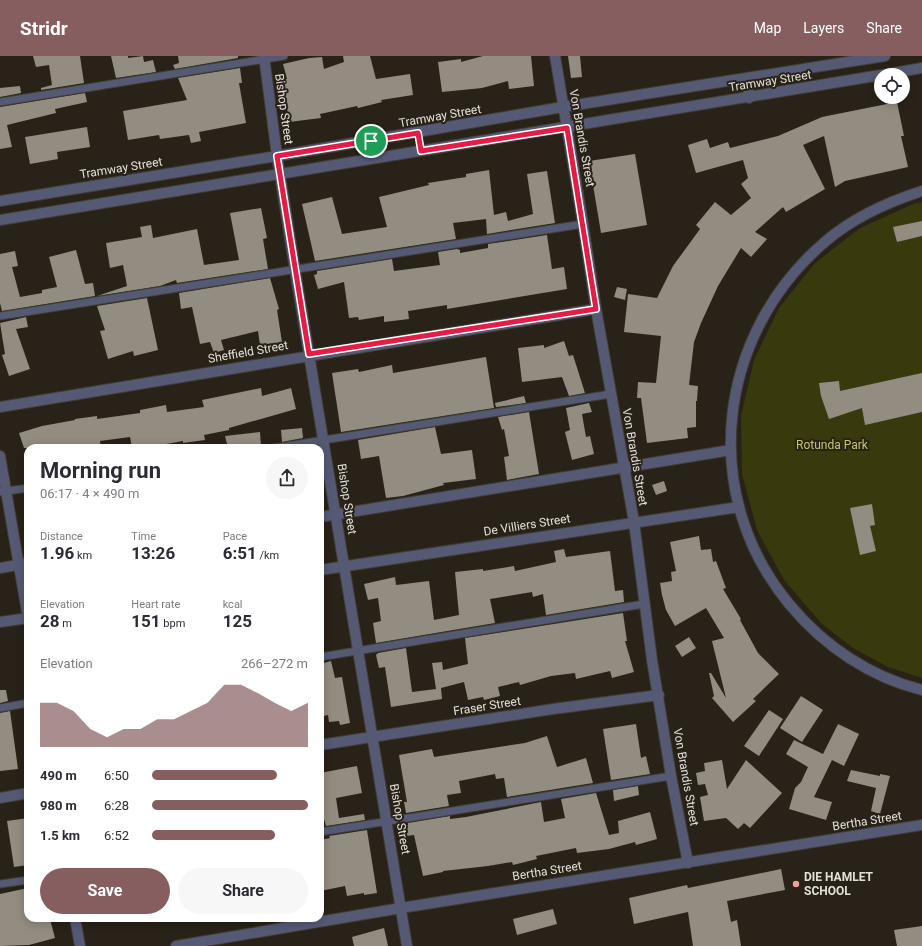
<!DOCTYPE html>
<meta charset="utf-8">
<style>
:root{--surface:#fff;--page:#f7f7f7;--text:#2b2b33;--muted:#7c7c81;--accent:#865e60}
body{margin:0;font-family:Roboto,sans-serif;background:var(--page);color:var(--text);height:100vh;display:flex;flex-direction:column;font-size:15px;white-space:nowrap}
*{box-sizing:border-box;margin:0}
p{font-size:13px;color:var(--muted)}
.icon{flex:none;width:22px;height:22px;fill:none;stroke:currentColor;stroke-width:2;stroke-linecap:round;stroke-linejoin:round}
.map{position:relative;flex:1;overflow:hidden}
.side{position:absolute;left:24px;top:388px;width:300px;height:478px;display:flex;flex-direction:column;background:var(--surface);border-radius:12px;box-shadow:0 2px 10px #0003}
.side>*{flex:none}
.tools{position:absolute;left:874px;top:12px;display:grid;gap:8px}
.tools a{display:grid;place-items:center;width:36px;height:36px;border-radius:50%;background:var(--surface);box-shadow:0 2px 10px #0003;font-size:20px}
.pin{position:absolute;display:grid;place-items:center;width:34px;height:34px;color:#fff;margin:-17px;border:2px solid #fff;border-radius:50%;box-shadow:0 1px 4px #0007}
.round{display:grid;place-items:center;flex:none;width:42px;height:42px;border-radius:21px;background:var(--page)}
.headline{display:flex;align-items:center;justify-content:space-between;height:68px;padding:0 16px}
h1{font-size:22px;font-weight:700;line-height:30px}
.stats{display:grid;grid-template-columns:repeat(3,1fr);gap:6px;height:68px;padding:4px 16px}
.stats div{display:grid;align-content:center}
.stats b{font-size:17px;font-weight:700}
.stats small{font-size:11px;font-weight:400}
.stats p{font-size:11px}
.chart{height:112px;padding:8px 16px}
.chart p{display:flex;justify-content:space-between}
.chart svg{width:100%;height:72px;margin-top:4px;fill:var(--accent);opacity:.7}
.action{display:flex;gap:8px;margin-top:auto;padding:8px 16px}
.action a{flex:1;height:46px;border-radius:24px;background:var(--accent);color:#fff;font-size:16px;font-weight:700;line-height:46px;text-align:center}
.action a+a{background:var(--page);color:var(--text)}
ul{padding:0 16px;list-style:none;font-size:13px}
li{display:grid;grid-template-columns:64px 48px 1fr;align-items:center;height:30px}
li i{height:10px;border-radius:5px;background:var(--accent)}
header{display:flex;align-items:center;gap:24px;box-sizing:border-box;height:56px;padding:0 20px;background:var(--accent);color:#fff}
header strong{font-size:19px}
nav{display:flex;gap:22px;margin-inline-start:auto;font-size:14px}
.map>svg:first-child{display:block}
.green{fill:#38390d}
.building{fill:#938c80}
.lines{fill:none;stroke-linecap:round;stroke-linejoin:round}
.lane-casing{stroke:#423d33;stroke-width:9}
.street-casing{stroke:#423d33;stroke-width:12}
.lane{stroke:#565974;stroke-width:7}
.street{stroke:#565974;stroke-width:10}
.route-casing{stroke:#fff;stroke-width:8}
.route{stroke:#e11d48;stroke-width:5}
.poi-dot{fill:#f59c96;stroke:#282218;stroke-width:1.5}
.labels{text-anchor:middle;stroke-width:4;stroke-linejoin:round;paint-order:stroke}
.street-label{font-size:12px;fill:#e4e0d9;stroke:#282218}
.park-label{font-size:12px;fill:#c6c862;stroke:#282218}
.poi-label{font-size:12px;font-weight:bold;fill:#e4e0d9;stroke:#282218;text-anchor:start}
</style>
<header>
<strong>Stridr</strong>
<nav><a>Map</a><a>Layers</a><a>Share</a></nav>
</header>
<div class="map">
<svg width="922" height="890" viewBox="0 0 922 890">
<rect width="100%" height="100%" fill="#282218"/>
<path class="green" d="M922,146v476l-34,-11 -35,-19 -31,-24 -38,-44 -27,-50 -15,-56 -1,-58 13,-56 25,-52 36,-45 45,-35 53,-24z"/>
<path class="building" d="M33,0h47l4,27 -43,7v-2l11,-3 -3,-20 -13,2z
M111,0h17v2l15,-2 1,6 9,-2 3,12 -40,6z
M178,0h60v2l-63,11 -2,-4 6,-2z
M343,0h27l6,23 34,-5 3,21 -32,5 1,2 -24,6 -1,-2 -37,8 1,4 -32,4 -6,-42 4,-1 -4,-15 26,-6 13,-1 2,12 20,-7z
M483,0h48l3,30 -25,3 -1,-8 -26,7 -40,4 -4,-30 23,-3v3z
M568,0h12l2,21 -11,1z
M240,12l2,15h-3l7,40 -47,9 2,9 -10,2 -2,-8 -29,4 -1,-4 -31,5 -5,-29 64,-11 -9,-22z
M20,30l1,7 -21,4v-9z
M85,37l2,9 -32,7 1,4 -49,12 5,22 -12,2v-42z
M897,46l7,34h-3l7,31 -63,14 -10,6 -11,-51 -21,9 22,44 -39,23 -3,-5 -28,25 12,7 -16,18 -10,-9 -23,38 -17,37 -7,19 -5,43 9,1 -1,15h-1v26l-9,1 1,10 -41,5 -6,-45h-4l1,-16 18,1 5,-47 -37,-4 4,-38 29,4 16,-32 27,-37 -4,-4 19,-23 16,13 20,-17 -10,-14 7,-6 -5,-18 -47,13 -8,-28 19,-6 3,9 18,-6 2,6 48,-12 44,-19z
M87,71l3,20 -33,5 1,7 -28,5 -5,-27z
M635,98l12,71 -46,8 -12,-72z
M489,114l5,45 12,-3 2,9 25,-7 -6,-40 20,-3 8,52 -68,11 -1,-15 -33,4 3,16 -141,22 -13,-57 30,-7 10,37 45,-7 -8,-30 50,-12 -1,-2 38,-6v-3z
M261,152l6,30 -4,1 5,30 -91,14 -1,-3 -16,6 -63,10 30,-10 -4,-21 -13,3 -4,-25 36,-6 -2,-10 11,-2 2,13 44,-9 7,36 35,-5 -9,-47z
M922,165v15l-25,6 -4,-15z
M547,179l5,34 12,-2 3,22 -120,20v-4l-39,6 1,8 -25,3v-6l-25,4 -1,-3 -9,1 -5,-36 -26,7 -4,-14 3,-1v-3l75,-12 2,12 46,-6 -2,-13 19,-3 3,1v3l28,-5v-4z
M76,194l9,34 8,-1 2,13 -93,15 -2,-8v-49l15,-3 3,15 -6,1 8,30 22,-4v-3l15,-3 -8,-30z
M270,222l9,31 -2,1 5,32 -22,3 -2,-14 -37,9 3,10 -10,3 -4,-11 -10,2 -8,-37 -11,2 -2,-16z
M617,231l10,2 -2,11 -11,-3z
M147,242l11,52 -24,6 -1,-5 -25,8 -8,-28 5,-1 -8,-24z
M26,261l2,10 -12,2 14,40 -21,7 -7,-21 3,-1 -5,-31z
M564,285l5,15 4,-1 12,38 -16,3 -7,-19 -40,5 -4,-34 26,-3v3z
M486,301l8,51 -153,24 -9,-59 26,-4 1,3 33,-7 1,8z
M922,317v39l-57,13 -3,-17 -33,11 -8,-23 -2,-13 20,-2 1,10z
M261,332l1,8 29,-8 5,21 -67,19v2l-25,5 1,5 -22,3v-2l-39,7h-12l-2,-11 -30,4 1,7h-77l-5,-15 23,-7 33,-6v-1l22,-3v3l43,-6v-3l26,-5 1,7 37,-5 -2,-7z
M524,340l2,7 -30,4 -1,-4z
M589,347l3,9 -10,2 4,23 4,-1 4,18 -22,6 -7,-28 5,-2 -4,-22z
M529,356l10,62 -32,6 -3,-23 5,-1 -5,-27 -2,1 -4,-13z
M435,371l6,27 31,-4 4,29 -33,4 1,2 -41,11 -17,2 -7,-42 -18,3 -3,-19z
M302,372l1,10 -21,4 -1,-12z
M260,376l1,14 -33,2 -3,-12z
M664,425l3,10 -11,4 -4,-10z
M872,448l3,21 -5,1 6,25 -16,4 -10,-47z
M699,480l2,14 10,-1 2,13 3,-1 10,27 -3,1 18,30 -1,1 18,33 21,21 -26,25 3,2 -23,21 -21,-24 2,-2 -5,-23h2l15,25 -14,-57 12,-3 -18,-30 -31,18 -9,-16 -4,-15 -2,-12 12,-2 -1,-9 5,-1 -6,-29z
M564,493l2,8 44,-6 5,40 8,-1 1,12 -78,13 -3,-21 -10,3 -1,-5 -42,7 5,24 -119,20 -3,-20 8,-2 -3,-23 -10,2 -4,-16 31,-7 1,8 33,-4 5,39 25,-5 -4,-43 28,-3v2l31,-5 1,5 41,-9 -2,-11z
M623,557l4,28h-2l9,31 -22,6 -2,-7 -34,8 -1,-6 -24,3 -31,9 -1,-3 -21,5 2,9 -16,4 -1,-3 -15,3 -4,-18 -23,6 1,11 -51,8 -6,-40 -6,1 -3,-13 2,-2 28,-5 6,44 24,-3 -4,-26 10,-1 1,8 25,-6 -3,-26z
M689,581l7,11 -14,9 -7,-11z
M331,605l4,17 7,-1 8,46 -10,2 -1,-4 -10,1 -1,-7 -8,2v-53z
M0,634h6l2,11 -8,2z
M801,640l22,14 -21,32 -22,-14z
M769,654l14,9 -24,37 -15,-10z
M10,655l8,58 -18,2v-58z
M636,668l5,34 5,-2 4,18 -39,6 -8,-51z
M838,668l21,10 -15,32 -12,-6 -18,37 18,5 -6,18 -37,-11 6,-21 6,-6 7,-15 -22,-13 8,-14 29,14z
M547,680l10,31 29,-9 7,25 -86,14 -3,-19 -8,1 -1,-5 -36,7 2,12 -14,2 2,11 -43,7 -2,-11h3l-8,-47 33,-6 2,8 91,-14z
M722,704l5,29 19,-29 36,33 -32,35 -6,-5 -6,6 -12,-11 -22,3 -4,-24 8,-2 -3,-11 -7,1 -2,-12 9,-2 -1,-8z
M357,710l5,27 -26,5 3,20 25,-4 1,6 -39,6 -6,-21v-32z
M851,714l29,6v-2l10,2 -10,38 -9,-3 5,-23 -29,-7z
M638,730l1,9 -25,6 -1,-11z
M596,737l13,42 10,-2 -1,-12 32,-9 7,27 -21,6 -1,-3 -26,7 -32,4 -1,-5 -40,8 1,3 -24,6 -1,-3 -24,4 -45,5v1l-20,4 -9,-41 -7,1 -1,-11h2v-2l42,-7v3l16,-2 75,-15 3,20 21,-4 -4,-19z
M28,762v47l-14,2 -7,-46z
M367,774l10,63 -13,2v-2l-17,3 -2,-10 -25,5v-51l10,-2 -1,-2z
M781,813l4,21 -58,11 4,21 6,-2 4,26h-48l-5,-34 -54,12 -5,-26 58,-13 1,3z
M28,832v30h16v3l6,-2 5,19 -26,7 -29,1v-52z
M553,853l4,15 -40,11 -4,-16z
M922,870v20h-25l-3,-16z
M384,872l4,18h-34l-2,-9z"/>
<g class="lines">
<g class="lane-casing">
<path id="lane" d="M0,46l284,-46
M0,260l583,-92
M274,392l337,-54
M0,436l28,-4
M320,601l324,-53
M0,652l28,-5
M320,776l351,-56
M0,828l28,-4"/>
</g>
<g class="street-casing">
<path id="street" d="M264,0l13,100 18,114 112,676
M555,0l28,168 13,85 38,213 18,138 19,116 17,87
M882,19l40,-7
M747,22l2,20
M922,135c-34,11 -68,26 -96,50 -109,92 -129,253 -36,364 34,41 80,72 132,85
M0,145l277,-45 286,-49 322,-51
M0,164l881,-145
M0,351l596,-98
M0,400l28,162
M320,461l411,-67
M0,512l28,-5
M320,514l419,-63
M0,566l28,-4
M320,689l233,-36 106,-14
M0,742l28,-5
M75,862l5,28
M176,890l225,-38 521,-83"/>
</g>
<use href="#lane" class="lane"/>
<use href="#street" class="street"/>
</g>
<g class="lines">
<g class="route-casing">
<path id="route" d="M567,72l29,181 -287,45 -32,-198 141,-23 3,18z"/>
</g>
<use href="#route" class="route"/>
</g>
<circle class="poi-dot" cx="796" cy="828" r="4"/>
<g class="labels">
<g class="street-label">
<text transform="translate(770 25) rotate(-9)" y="4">Tramway Street</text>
<text transform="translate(284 53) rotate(82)" y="4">Bishop Street</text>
<text transform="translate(440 60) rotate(-10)" y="4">Tramway Street</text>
<text transform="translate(582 82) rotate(80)" y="4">Von Brandis Street</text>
<text transform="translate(121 112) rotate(-9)" y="4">Tramway Street</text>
<text transform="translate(248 296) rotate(-10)" y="4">Sheffield Street</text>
<text transform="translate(635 401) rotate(80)" y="4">Von Brandis Street</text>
<text transform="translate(347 443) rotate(81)" y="4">Bishop Street</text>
<text transform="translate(527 469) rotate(-9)" y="4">De Villiers Street</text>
<text transform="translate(487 650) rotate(-9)" y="4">Fraser Street</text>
<text transform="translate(686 721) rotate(80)" y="4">Von Brandis Street</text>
<text transform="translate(400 763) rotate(80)" y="4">Bishop Street</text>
<text transform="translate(867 765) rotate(-9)" y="4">Bertha Street</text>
<text transform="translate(547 815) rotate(-9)" y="4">Bertha Street</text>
</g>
<g class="park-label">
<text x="832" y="393">Rotunda Park</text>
</g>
<g class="poi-label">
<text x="804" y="825">DIE HAMLET<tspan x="804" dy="14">SCHOOL</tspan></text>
</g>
</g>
</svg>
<div class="tools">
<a><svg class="icon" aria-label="locate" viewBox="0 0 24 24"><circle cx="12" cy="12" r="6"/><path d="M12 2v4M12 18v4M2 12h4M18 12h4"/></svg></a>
</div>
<div class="pin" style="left:371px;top:85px;background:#1e9e55"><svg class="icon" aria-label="arrive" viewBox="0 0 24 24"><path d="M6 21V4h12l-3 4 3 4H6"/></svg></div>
<section class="side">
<div class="headline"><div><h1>Morning run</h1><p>06:17 · 4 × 490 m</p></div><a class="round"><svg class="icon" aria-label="share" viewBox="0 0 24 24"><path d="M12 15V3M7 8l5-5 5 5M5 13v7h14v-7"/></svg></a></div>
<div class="stats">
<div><p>Distance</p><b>1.96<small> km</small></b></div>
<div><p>Time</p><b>13:26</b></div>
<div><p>Pace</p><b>6:51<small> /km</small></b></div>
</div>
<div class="stats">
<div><p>Elevation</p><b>28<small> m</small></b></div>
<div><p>Heart rate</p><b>151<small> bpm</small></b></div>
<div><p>kcal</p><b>125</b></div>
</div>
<div class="chart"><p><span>Elevation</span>266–272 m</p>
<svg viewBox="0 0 160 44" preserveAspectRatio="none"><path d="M0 44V17L10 17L20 22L30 33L40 38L50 33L60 33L70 27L80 27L90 22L100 17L110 6L120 6L130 11L140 17L150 22L160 17V44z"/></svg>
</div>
<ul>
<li><b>490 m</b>6:50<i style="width:80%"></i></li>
<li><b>980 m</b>6:28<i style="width:100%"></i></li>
<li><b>1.5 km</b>6:52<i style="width:79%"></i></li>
</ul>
<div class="action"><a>Save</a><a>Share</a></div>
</section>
</div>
